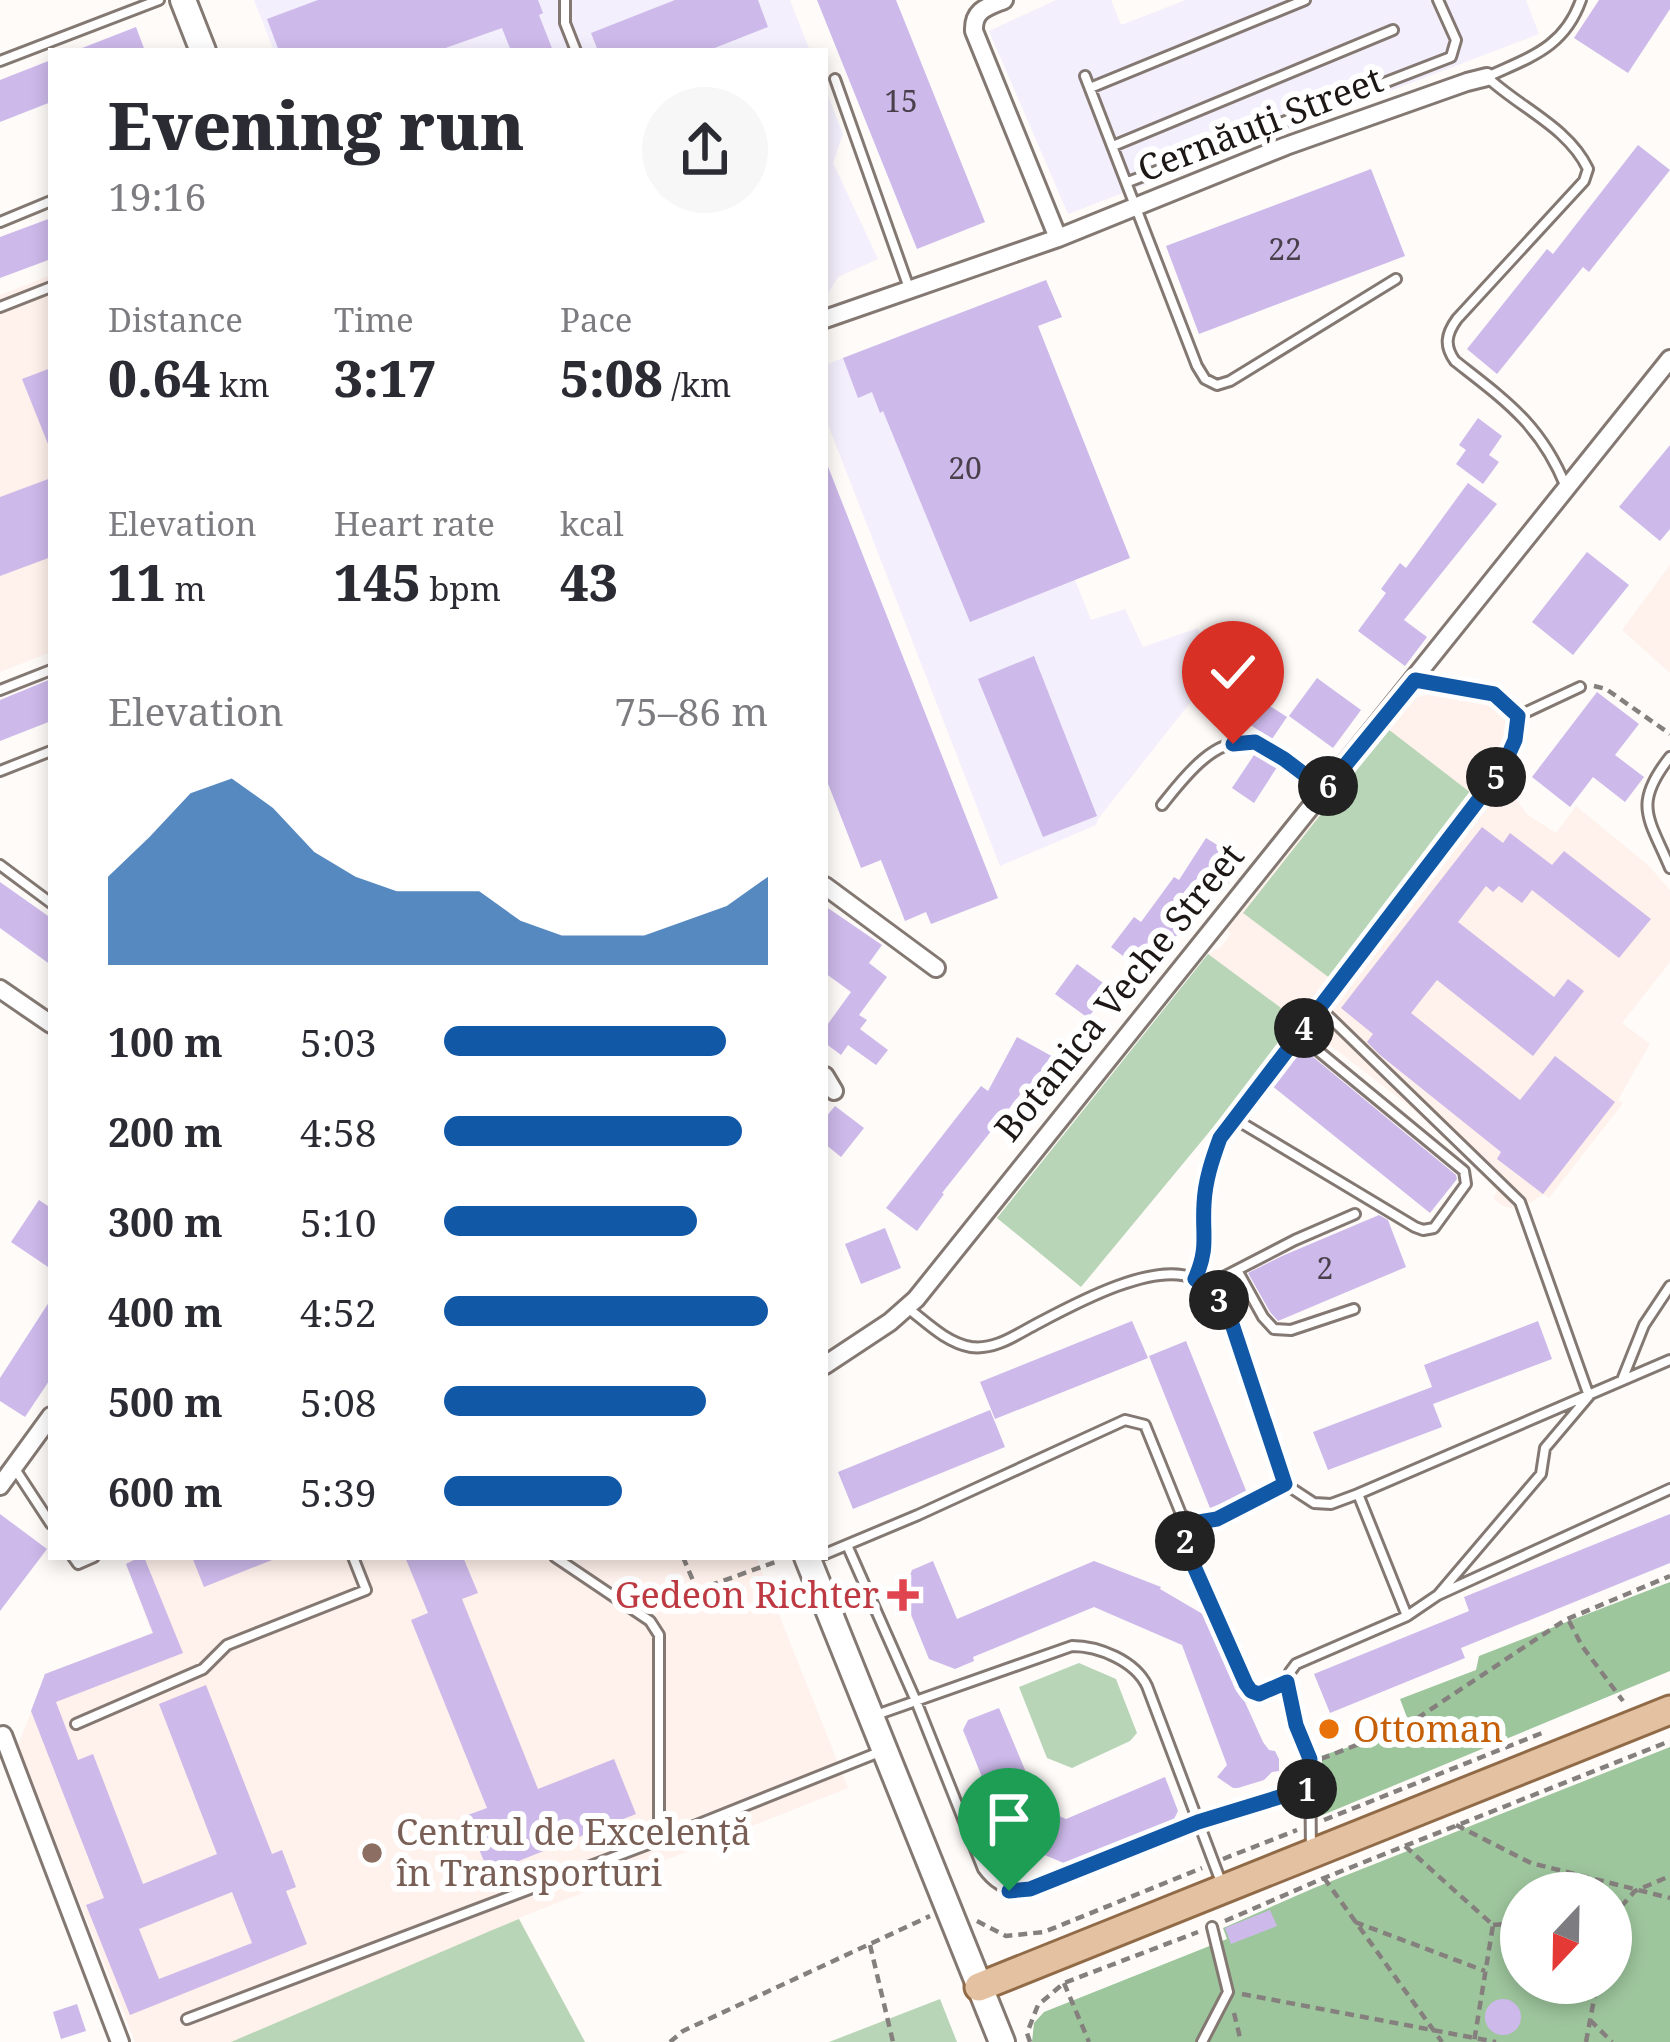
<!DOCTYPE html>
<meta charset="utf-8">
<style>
:root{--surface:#fff;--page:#f7f7f7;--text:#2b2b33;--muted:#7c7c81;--accent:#1158a7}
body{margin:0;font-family:"Noto Serif",serif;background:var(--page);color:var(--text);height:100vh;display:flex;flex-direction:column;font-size:45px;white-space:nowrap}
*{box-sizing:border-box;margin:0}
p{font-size:39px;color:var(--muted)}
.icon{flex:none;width:66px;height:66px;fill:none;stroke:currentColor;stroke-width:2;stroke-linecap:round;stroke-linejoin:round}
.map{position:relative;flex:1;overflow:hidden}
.sheet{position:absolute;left:48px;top:48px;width:780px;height:1512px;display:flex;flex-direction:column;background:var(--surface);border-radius:0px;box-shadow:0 6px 18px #0003}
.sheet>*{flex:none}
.needle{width:78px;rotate:202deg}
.controls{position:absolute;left:1500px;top:1872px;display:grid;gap:24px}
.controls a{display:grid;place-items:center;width:132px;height:132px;border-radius:50%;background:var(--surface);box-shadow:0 6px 18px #0003;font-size:60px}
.pin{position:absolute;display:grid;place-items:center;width:102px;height:102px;color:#fff;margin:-123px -51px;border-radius:50% 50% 50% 0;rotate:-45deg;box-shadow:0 0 12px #0007}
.pin .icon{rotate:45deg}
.km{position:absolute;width:60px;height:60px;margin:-30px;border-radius:50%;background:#222;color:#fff;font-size:33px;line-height:60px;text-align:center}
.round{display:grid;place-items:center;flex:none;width:126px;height:126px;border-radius:63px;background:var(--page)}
.headline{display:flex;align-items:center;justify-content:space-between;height:204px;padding:0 60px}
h1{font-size:66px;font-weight:800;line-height:90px}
.stats{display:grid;grid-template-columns:repeat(3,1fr);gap:18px;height:204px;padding:12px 60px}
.stats div{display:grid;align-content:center}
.stats b{font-size:51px;font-weight:800}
.stats small{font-size:33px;font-weight:400}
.stats p{font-size:33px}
.chart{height:336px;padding:24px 60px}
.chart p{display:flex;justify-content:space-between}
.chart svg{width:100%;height:216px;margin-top:12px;fill:var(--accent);opacity:.7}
ul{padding:0 60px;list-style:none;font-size:39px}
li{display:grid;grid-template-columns:192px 144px 1fr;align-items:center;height:90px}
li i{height:30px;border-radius:15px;background:var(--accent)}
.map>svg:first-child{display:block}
.built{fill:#fff1eb}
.industrial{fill:#f3effc}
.green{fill:#b8d6b7}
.forest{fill:#9ec69d;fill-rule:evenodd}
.building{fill:#cdb9ea;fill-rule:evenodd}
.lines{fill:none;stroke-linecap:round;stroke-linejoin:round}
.service-casing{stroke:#847872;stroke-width:14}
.minor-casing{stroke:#847872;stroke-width:22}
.secondary-casing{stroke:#847872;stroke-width:30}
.primary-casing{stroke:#916b47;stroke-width:33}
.path{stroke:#85807e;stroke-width:4.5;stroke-dasharray:9 6;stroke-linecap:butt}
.service{stroke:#fff;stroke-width:8}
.minor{stroke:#fff;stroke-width:16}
.secondary{stroke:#fff;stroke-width:24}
.primary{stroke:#e3c1a1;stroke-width:27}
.route-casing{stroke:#fff;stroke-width:24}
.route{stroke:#1158a7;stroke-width:15}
.health-dot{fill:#e0444e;stroke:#fff;stroke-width:4.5}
.food-dot{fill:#e8710a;stroke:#fff;stroke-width:4.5}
.education-dot{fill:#8d6e63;stroke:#fff;stroke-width:4.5}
.labels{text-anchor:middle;stroke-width:12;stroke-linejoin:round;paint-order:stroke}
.number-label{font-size:30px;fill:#49404b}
.street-label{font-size:36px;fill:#1d1816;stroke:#fff}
.health-label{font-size:36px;fill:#be3a42;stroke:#fff;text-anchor:end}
.food-label{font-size:36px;fill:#c56008;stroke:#fff;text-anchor:start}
.education-label{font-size:36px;fill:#785e54;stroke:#fff;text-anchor:start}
</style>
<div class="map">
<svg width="1670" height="2042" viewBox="0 0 1670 2042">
<rect width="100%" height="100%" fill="#fefbf9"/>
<path class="built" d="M51,275v377l-51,20v-377z
M1670,565v108l-48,-43z
M1428,695l74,13 6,8v23l-13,33 33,43 28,18 20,-27 72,59 22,25v72l-48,61 28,21 -32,56 5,3 -74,95 -6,-4 -12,8 -20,6 -8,-2 -10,-8 4,-6 -14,-22 -79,-68 -104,-80 -219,265 -84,-69 211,-264 12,-6 11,-14 -4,-4 185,-232z
M135,1557h621l92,231 -329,130 66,124h-450l-117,-296 27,-72 107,-41 -26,-69z"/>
<path class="industrial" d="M254,0h536l20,51h-536z
M1056,0h55l10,25 65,-25h340l13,34 -471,180 -79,-183z
M825,88l18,46 -10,29 45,96 -40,18 -13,21z
M951,316l15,39 25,13 100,252 34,-11 18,38 55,-19 13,38 -6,18 -107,135 -2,6 -96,41 -175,-449v-52z"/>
<path class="green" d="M1388,729l83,64 -140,186 -88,-66z
M1208,954l92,68 -219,265 -84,-69z
M1079,1663l37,16 21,54 -7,8 -58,27 -25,-10 -28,-71z
M519,1919l66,123h-354l259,-111z
M940,1999l17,43h-128z"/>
<path class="forest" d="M1670,1582v89l-352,146 -1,-60 94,-29 -11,-29 76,-29 3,-14z
M1670,1747v295h-638l2,-19 10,-11 183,-73 -4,-11 91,-40zM1521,1893h90v90h-90z"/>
<path class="building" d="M318,0h220l5,13 -4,2 14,36h-42l-9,-23 -65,23h-158l-12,-32z
M675,0h83l10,27 -61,24h-109l-7,-18z
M817,0h79l89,222 -68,27z
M1599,0h71v9l-42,64 -54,-35z
M136,27l9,24h-67l-1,-1z
M51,60v42l-51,20v-42z
M1638,145l32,25 -81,102 -6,-5 -86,107 -30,-25 80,-100 6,5z
M1371,169l34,87 -206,78 -33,-88z
M51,218v41l-51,19v-41z
M1046,280l16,37 -24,9 92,232 -160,64 -87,-211 -3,2 -8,-21 -14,6 -15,-40z
M51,368v81h-1l-28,-70z
M1478,418l24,18 -13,19 10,7 -16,22 -27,-20 10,-14 -7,-5z
M1670,445v84l-10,12 -41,-34z
M825,459l173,439 -67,26 -5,-12 -21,9 -24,-61 -20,8 -36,-92z
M51,478v79l-51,19v-79z
M1468,483l29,21 -93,116 23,17 -22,29 -47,-35 28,-38 -5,-4 19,-26 6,5z
M1587,552l42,33 -56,70 -41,-33z
M1034,656l63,160 -54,21 -65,-158z
M1317,678l44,32 -28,38 -44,-32z
M51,679v42l-51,20v-41z
M1242,688l45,29 -15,22 -45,-29z
M1597,692l42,32 -24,31 29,22 -19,25 -32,-25 -23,30 -38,-30z
M1256,752l23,12 -25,39 -22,-15z
M1482,827l21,16 7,-10 42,32 12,-14 87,68 -32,39 -87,-68 -10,13 -23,-17 -6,6 -7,-6 -28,36 96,75 14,-18 16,12 -51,65 -96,-76 -26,33 109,87 35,-44 60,46 -72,92 -46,-35 4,-7 -121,-97 -13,-13 6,-8 -32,-26z
M1206,838l37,23 -17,26 -5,-3 -32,45 -5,-3 -37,48 -36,-27 23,-30 7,5 33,-45 5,3z
M0,882l51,36v47l-51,-37z
M825,906l57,39 -13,18 18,14 -28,38 8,5 -7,9 28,21 -12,15 -28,-20 -7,10 -16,-12v-15l26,-36 -26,-19z
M1077,964l33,24 -22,30 -33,-24z
M1017,1037l40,22 -18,34 -12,-7 -85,107 2,1 -27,37 -31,-23 95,-122 7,5z
M1301,1047l155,128 1,4 -27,34 -159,-128z
M835,1106l29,22 -23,29 -16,-13v-26z
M39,1200l12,8v61l-40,-27z
M1379,1215l9,5 18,47 -128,54 -8,-9 -22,-39 34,-17z
M885,1228l16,40 -40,16 -16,-40z
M51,1299v79l-26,39 -25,-16v-23z
M1132,1321l16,37 -153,61 -15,-37z
M1538,1321l14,38 -119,45 9,23 -114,43 -15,-38 119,-45 -8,-22z
M1186,1341l61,152 -37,15 -61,-152z
M990,1410l15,37 -152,62 -15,-37z
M0,1514l47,35 -47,62z
M1670,1514v49l-209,85 4,10 -135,55 -16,-39 155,-63 -5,-14z
M140,1557h4l39,96 -127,49 22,58 15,-6 50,130 74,-30 -58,-150 47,-19 66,169 10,-4 14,37 -10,4 21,53 -177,71 -44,-110 18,-7 -73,-187 14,-37 108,-41 -27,-69zM232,1892l20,51 -93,36 -20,-50z
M192,1557h85v1l-73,29z
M405,1557h58l15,36 -16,6 76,190 76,-30 22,55 -147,59 -24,-57 22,-8 -76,-188 17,-7z
M933,1561l24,58 137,-58 67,26 -1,2 46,27 57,126 6,8 6,1 4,8v12l-7,1 -8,8 -26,8h-5l-16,-11 10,-12 -45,-120 -88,-38 -121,50 1,4 -19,8 -26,-10 -26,-64 9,-25z
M999,1708l42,100 25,11 99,-42 13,34 -4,8 -108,45 -59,-25 -44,-109 5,-10z
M1270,1910l7,16 -46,18 -6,-16z
M1485 2017a18 18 0 1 1 36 0a18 18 0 1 1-36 0Z
M77,2004l9,27 -25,8 -8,-27z"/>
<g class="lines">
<g class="service-casing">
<path id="service" d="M565,0v23l11,28
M0,61l159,-61
M1085,76l112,290 8,13 12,6 13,-4 166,-102
M835,79l74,209
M1090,88l215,-88
M1113,146l280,-116
M1128,182l323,-125 5,-17 -18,-40
M0,222l51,-21
M0,307l51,-20
M1566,487c-25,-62 -60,-86 -111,-126 -11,-15 -9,-27 2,-42l127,-138 4,-12c-20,-42 -68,-61 -101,-92 43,-20 77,-29 94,-77
M1418,680l76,14 24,22 -3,24 -13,29 -182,239 200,194 69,194 -44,52 -4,26 -103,121
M0,690l51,-20
M1518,716l62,-29
M1670,757c-38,48 -21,61 0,111
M0,771l51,-20
M1162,805c21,-26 51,-68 90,-63 22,3 54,34 72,48
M0,865l51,38
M1235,1119l180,108 8,3 11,-2 32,-44 -2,-13 -165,-136
M1237,1270l26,47 11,12 17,1 63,-21
M1195,1279l10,-23 -1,-52 4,-32 12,-33 100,-131
M1206,1286l89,-46 60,-26
M909,1309c18,14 38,34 62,38 22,3 42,-10 60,-20 38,-20 123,-68 164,-48 18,9 27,26 36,42l54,163 29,19 17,1 27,-10 49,122
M1622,1380l22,-55 26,-39
M15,1469l36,55
M1358,1494l312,-134
M1193,1523l-8,17 1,13 60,131 5,7 8,3 28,-12
M847,1545l69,156 67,168c12,17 28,24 48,20l167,-67 111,-34
M825,1554l93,-39 207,-95 20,5 36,89 12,9 24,-4 68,-35
M73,1557l5,7 16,-7
M555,1557l95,64 9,14v205
M876,1715l196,-69c27,0 63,15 75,40l74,196
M76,1724l127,-55 24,-24 139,-55 -13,-33
M1311,1850l-1,-91 -22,-61 -1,-16 3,-10 6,-8 111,-48 31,-21 232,-106
M187,2019l472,-179 223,-89
M1202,2042l26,-50 -16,-65"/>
</g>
<g class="minor-casing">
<path id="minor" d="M1004,0c-17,7 -31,10 -30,31l84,207
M825,319l233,-81 228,-92 181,-64 20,-5
M825,886l111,82
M0,989l51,35
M825,1076l9,15
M825,1365l65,-43 26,-23 754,-940
M0,1486l51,-70
M3,1735l117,307"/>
</g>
<g class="secondary-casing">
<path id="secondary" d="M183,0l20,51
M807,1557l195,485"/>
</g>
<g class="primary-casing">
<path id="primary" d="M979,1987l691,-277"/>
</g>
<path class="path" d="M1594,686l12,3 64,45
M683,1557l14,33
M653,1606l125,-45
M1569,1621l13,25 41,55
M1321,1759l86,-34 158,-105 105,-44
M1324,1820l218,-87
M1456,1825l75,38 139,35
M1405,1846l88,79 -19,117
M1223,1859l74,-29
M1324,1878l118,164
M1611,1918l24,-27 35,-15
M977,1921l29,15 38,-4 158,-64
M1225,1921l99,-43 346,-137
M1355,1922l130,49
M1493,1925l28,-2
M870,1945l23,97
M1064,1983l25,59
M1242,1994l254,48
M1234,2013l7,29
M1590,2020l22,22
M670,2042l13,-11 247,-115
M1030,2042l-3,-9 11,-28 26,-22 134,-51
M1586,2042l11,-59"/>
<use href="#service" class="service"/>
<use href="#minor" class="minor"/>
<use href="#secondary" class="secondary"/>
<use href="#primary" class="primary"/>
</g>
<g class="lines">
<g class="route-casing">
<path id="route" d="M1009,1891l21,-2 168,-67 111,-34 1,-29 -14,-34 -9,-43 -28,12 -8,-3 -5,-7 -61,-138 8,-23 24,-4 68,-35 -54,-163 -12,-21 -24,-21c14,-32 7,-43 9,-75 1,-23 8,-44 16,-66l282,-369 13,-29 3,-24 -24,-22 -79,-14 -90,110 -41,-31 -29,-17 -22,2"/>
</g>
<use href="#route" class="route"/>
</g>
<path class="health-dot" d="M897 1577h12v12h12v12h-12v12h-12v-12h-12v-12h12z"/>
<circle class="food-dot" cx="1329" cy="1729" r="12"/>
<circle class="education-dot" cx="372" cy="1853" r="12"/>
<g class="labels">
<g class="number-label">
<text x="901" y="112">15</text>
<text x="1285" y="260">22</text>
<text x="965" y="479">20</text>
<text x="1325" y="1279">2</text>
</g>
<g class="street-label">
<text transform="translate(1260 124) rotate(-21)" y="13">Cernăuți Street</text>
<text transform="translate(1119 992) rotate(-51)" y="13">Botanica Veche Street</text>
</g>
<g class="health-label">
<text x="879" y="1608">Gedeon Richter</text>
</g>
<g class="food-label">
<text x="1353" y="1742">Ottoman</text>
</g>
<g class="education-label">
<text x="396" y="1845">Centrul de Excelență<tspan x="396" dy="41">în Transporturi</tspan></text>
</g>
</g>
</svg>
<div class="controls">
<a><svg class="needle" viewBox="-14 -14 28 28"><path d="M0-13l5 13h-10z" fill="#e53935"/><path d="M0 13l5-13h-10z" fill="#7c7c81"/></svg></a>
</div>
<div class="pin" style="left:1009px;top:1891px;background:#1e9e55"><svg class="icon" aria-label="arrive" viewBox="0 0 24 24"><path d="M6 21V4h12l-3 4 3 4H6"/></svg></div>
<div class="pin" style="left:1233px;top:744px;background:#d93025"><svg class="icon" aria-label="check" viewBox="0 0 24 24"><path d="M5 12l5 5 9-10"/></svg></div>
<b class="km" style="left:1307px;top:1789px">1</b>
<b class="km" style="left:1185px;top:1541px">2</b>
<b class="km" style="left:1219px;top:1300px">3</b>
<b class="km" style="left:1304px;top:1028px">4</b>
<b class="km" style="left:1496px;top:777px">5</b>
<b class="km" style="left:1328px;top:786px">6</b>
<section class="sheet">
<div class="headline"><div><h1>Evening run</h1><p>19:16</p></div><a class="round"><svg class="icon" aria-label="share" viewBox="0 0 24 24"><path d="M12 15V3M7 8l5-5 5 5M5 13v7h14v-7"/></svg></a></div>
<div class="stats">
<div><p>Distance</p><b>0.64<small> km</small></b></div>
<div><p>Time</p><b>3:17</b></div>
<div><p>Pace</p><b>5:08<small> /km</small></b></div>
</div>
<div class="stats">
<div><p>Elevation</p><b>11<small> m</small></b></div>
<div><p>Heart rate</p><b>145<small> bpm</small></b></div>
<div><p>kcal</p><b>43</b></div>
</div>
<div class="chart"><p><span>Elevation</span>75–86 m</p>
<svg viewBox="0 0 160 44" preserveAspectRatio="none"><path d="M0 44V26L10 18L20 9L30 6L40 12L50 21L60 26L70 29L80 29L90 29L100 35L110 38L120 38L130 38L140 35L150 32L160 26V44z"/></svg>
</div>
<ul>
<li><b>100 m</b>5:03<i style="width:87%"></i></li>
<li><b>200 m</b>4:58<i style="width:92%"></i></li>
<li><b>300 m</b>5:10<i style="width:78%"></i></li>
<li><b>400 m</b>4:52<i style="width:100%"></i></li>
<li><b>500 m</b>5:08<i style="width:81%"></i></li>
<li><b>600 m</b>5:39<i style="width:55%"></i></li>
</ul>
</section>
</div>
